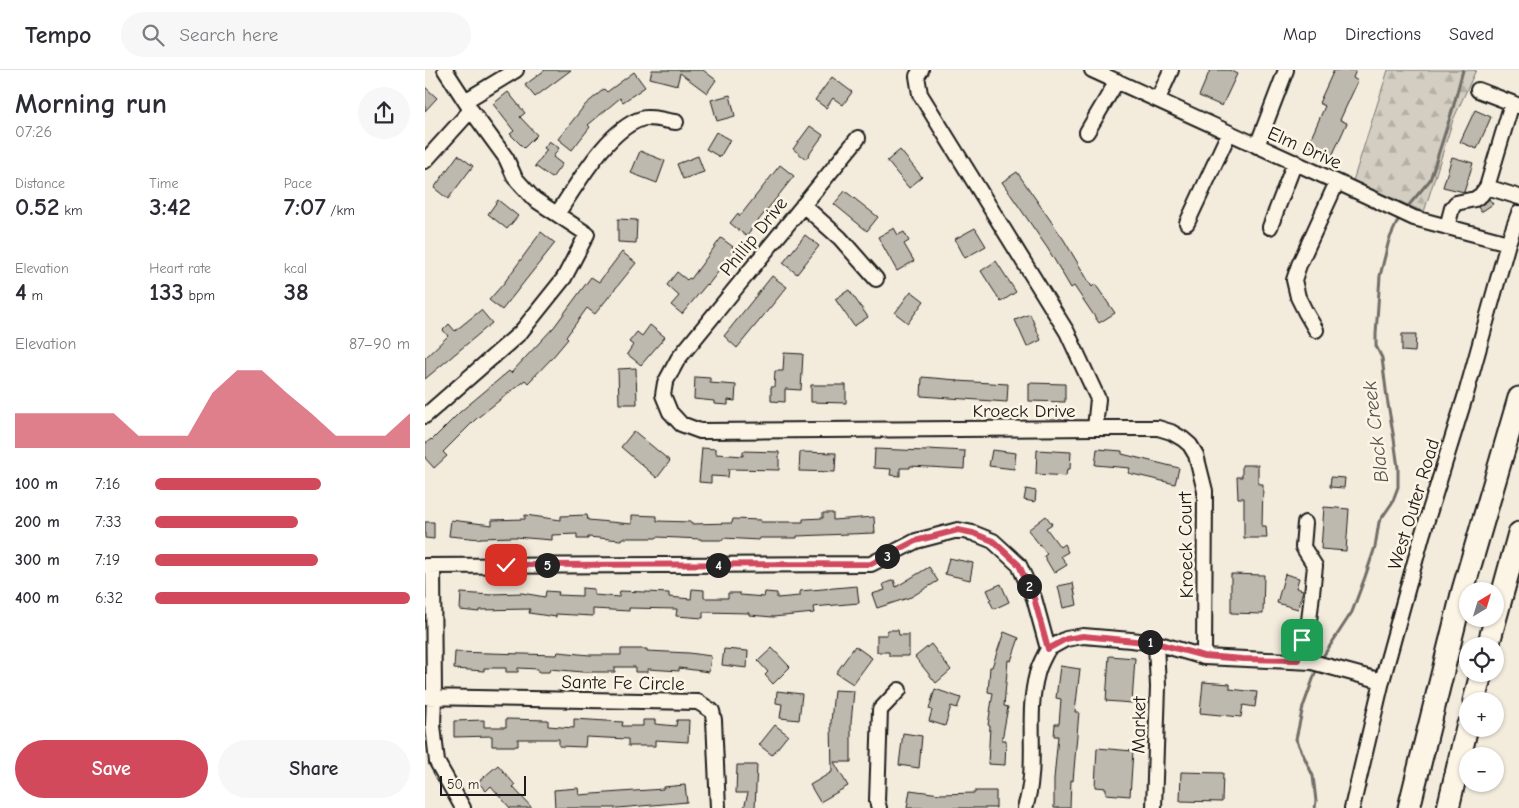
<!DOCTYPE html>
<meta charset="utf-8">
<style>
:root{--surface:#fff;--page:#f7f7f7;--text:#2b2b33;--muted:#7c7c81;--line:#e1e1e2;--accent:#d1495b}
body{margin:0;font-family:"Comic Neue",sans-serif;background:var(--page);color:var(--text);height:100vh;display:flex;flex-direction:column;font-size:19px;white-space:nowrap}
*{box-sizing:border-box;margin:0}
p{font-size:16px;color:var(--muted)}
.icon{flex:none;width:28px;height:28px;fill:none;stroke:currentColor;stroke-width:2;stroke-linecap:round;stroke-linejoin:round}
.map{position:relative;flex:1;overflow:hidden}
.sheet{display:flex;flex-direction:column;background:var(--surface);width:425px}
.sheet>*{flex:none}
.needle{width:32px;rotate:38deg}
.buttons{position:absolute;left:1034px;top:512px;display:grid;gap:10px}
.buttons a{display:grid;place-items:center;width:45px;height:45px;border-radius:50%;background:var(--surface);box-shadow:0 1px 4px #0004;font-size:25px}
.scale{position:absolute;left:15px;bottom:12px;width:86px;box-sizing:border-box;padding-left:5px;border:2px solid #1c1c1c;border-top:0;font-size:14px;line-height:18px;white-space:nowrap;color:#1c1c1c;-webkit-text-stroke:4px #fcf5e5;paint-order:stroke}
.pin{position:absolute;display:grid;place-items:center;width:42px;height:42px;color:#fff;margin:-21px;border-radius:10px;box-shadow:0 2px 8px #0006}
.km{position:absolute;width:25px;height:25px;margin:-12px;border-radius:50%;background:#222;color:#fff;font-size:14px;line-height:25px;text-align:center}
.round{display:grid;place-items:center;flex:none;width:52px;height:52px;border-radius:26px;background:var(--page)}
.head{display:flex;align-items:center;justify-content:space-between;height:85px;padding:0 15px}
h1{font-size:28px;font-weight:600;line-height:38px}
.stats{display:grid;grid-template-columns:repeat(3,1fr);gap:8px;height:85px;padding:5px 15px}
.stats div{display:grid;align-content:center}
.stats b{font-size:25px;font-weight:600}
.stats small{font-size:14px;font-weight:400}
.stats p{font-size:14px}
.chart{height:140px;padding:10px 15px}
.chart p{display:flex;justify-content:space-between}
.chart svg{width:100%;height:90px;margin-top:5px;fill:var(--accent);opacity:.7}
.button{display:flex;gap:10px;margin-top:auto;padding:10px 15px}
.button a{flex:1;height:58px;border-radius:30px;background:var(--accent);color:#fff;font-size:20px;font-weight:600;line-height:58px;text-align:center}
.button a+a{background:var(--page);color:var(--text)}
ul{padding:0 15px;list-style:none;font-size:16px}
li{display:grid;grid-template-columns:80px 60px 1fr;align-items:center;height:38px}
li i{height:12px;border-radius:6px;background:var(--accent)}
header{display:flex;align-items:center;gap:30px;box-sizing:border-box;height:70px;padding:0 25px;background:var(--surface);border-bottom:1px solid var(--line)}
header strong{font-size:24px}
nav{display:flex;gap:28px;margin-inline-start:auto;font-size:18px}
.search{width:350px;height:45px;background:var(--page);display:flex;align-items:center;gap:12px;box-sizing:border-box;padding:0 18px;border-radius:28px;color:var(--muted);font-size:19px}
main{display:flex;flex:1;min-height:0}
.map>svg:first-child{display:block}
.forest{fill:url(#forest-firs);stroke:#78756e}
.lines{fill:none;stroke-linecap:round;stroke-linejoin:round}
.stream{stroke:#716e68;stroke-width:3}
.building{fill:#beb9ae;stroke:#1c1c1c}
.minor-casing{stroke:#1c1c1c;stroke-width:18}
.highway-casing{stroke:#1c1c1c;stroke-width:25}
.minor{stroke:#fcf5e5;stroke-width:14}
.highway{stroke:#fcf5e5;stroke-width:21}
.route-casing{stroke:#fff;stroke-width:10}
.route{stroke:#d1495b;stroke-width:6}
.labels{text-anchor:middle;stroke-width:5;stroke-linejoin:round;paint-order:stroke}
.street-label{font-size:19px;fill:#1c1c1c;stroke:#fcf5e5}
.water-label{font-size:20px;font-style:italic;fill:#55534f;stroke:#fcf5e5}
</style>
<header>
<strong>Tempo</strong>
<div class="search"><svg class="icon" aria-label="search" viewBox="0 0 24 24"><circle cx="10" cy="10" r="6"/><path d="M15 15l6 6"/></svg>Search here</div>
<nav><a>Map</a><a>Directions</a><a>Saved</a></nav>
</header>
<main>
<section class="sheet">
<div class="head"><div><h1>Morning run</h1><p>07:26</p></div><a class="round"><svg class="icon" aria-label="share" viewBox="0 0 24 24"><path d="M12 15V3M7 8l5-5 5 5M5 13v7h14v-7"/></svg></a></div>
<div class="stats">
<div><p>Distance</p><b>0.52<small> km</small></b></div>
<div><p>Time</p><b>3:42</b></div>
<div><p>Pace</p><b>7:07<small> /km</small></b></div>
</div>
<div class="stats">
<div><p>Elevation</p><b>4<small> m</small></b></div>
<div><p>Heart rate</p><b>133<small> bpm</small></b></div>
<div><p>kcal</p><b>38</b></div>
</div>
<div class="chart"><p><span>Elevation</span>87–90 m</p>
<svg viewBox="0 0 160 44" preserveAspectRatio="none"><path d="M0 44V27L10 27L20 27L30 27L40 27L50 38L60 38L70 38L80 17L90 6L100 6L110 17L120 27L130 38L140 38L150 38L160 27V44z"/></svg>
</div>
<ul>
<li><b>100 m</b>7:16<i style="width:65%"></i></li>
<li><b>200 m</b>7:33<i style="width:56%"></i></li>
<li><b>300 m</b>7:19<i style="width:64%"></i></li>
<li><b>400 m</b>6:32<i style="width:100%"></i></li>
</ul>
<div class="button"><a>Save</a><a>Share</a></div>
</section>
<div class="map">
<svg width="1094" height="738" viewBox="0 0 1094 738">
<defs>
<pattern id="forest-firs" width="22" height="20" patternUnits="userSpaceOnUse" patternTransform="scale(1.25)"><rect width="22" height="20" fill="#d3cec1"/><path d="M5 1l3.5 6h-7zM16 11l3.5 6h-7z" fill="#b5b0a5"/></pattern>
</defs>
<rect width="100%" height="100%" fill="#f3ecdd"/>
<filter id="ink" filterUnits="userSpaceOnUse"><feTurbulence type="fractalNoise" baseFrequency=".02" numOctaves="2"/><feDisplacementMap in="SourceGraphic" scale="10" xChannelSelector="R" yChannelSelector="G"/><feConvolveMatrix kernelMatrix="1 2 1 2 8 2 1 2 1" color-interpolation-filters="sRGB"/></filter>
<g filter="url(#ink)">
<path class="forest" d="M963,0h88l-23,50 -29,92 -71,-31z"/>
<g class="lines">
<path class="stream" d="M984,135l21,-25 23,-72 10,-38
M897,588l30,-46 13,-35 10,-30 4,-25 13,-19 6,-16v-19l-4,-29 -7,-41 -5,-40 -6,-12v-12l4,-58 9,-36 10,-22
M890,738l1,-7 -3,-25 -17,-37 7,-32 13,-36"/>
</g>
<path class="building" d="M120,0h26l-36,27 -10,-12z
M227,0h51l13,10 -9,13 -27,-20 -3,12 -27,-7z
M785,0h19l8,4 -15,32 -23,-10z
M909,0h22l-3,8 5,3 -18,39 7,3 -15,33 -24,-11 17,-39 -6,-3z
M209,2l11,15 -22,15 -3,-4 -32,27 2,2 -18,23 -14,-11 27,-34 19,-16 3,3z
M407,7l20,15 -9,13 -10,-7 -7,10 -11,-8z
M0,17l12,11 -12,13z
M83,22l17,21 -5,4 17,18 -13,13 -14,-14 4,-3 -21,-27z
M305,25l5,21 -18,5 -6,-21z
M1050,40l16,7 -14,32 -17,-7z
M385,56l13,9 -17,24 -13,-10z
M291,62l14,8 -10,17 -14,-8z
M124,71l10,7 -6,9 9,7 -10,14 -17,-12 12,-16 -3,-2z
M475,80l22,27 -13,11 -22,-27z
M215,81l25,10 -8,22 -26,-10z
M33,85l15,11 -25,33 -14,-11z
M273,86l6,16 -21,7 -6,-15z
M1027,87l21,6 -9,29 -21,-5z
M355,95l14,11 -48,60 -16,-13 8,-10 2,3z
M592,102l47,68 28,47 3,-3 20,29 -16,10 -25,-37 -3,2 -23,-39 -46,-67z
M420,121l33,26 -11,14 -33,-27z
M1064,129l4,5 -12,8 -3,-5z
M73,130l20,16 -11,13 -19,-15z
M193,149l19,1 -1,23 -18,-1z
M469,158l4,7 6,-3 5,9 -5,3 10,17 -17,10 -19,-34z
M550,158l11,18 -21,12 -10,-19z
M116,162l14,11 -53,67 -13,-10 15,-17z
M380,165l14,11 -22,28 -14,-11z
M296,168l15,11 -28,36 -1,-1 -25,30 -11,-9 8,-9 -12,-11 10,-13 10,8 2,-2 2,1z
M197,182l14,11 -41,51 -8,-6 -21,29 2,2 -16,19 -24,25 -3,-3 -49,39 -33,33 4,4 -13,12 -9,-10v-14l6,-5 1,1 28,-28 49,-41 2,2 43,-46 37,-50 8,5z
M571,191l20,31 -15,10 -20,-31z
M347,206l15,11 -50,61 -13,-12z
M424,220l19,27 -14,9 -19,-27z
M486,221l13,10 -16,22 -13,-10z
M56,240l11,13 -67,56v-21l23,-22 -5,-6 6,-6 6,7z
M605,244l11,26 -14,7 -12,-27z
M225,255l15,12 -24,28 -14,-11 6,-9 -4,-3 8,-10 5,4z
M977,264h14l-1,18 -13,-1z
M359,283l19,1 -2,36 -16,-1v13l-14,-1v-14h3l1,-16h8z
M211,298l1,36h-18l-1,-35z
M270,307l15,1v5l26,2 -1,16 -7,-1v5l-14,-1v-3l-20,-2z
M497,307l35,3v1l51,3 -1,18 -86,-6z
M604,313l36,1v18l-36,-1z
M386,315h35v18l-35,-1z
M209,361l36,30 -13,17 -36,-31z
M277,378l14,1v5l27,2v-5l36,1v18l-50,-1 -1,8 -17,-1v7l-12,-1z
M450,379l51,2 1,-2 38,2 -1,18 -54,-3v2h-10v8l-10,-1 1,-6 -17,-1z
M672,379l25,2v3l57,14 -4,16 -47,-11 2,-5 -35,-3z
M567,380l24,3 -2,16 -25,-3z
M612,380l34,2 -1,17h-3l-1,7 -30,-2z
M375,382l36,1 -1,19 -36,-1z
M817,395h16v19h5l-1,42h4l1,12h-23v-40h-6l-1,-21h5z
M906,407l14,1 -1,10 -14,-1z
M601,419l10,2 -1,11 -11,-2z
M899,437l25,2 -3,42 -25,-2z
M398,443h10v7l41,-3 1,16 -78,3v2h-37l-1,2 -36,-2v2h-22v-1l-44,-2 -1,1h-34l-1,2 -33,-3v2h-11v-5l-25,1v5l-37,-3 -35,1v1l-31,-3 2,-16 41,5v-5l33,-1v-4l36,5v-4l26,-1 1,5 44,4v-9l25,1v5l34,1v2l41,-1 1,-4 28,1 -1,2h43v-3l20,-1z
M621,446l6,8 -6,4 14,19 4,-3 4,8 -7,4 6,9 -13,8 -10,-17 3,-2 -19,-24z
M0,452h9v17l-9,-1z
M524,488l24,5 -3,17 -25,-6z
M504,497l9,14 -27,16 -34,11 -5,-14 13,-4 -2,-6 11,-4 2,7z
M806,504l33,1 -1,39 -32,-1z
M860,504l14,4 -3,10 7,2 -5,19 -21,-6z
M648,513l4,22 -14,3 -5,-22z
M576,514l8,18 -15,7 -5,-9 2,-1 -4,-9z
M432,516l2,17 -46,4 1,6 -41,4 -24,-2v-2l-46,-1v6l-27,-2 1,-7 -48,-1v3l-36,-2v7l-37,-2v3l-27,-4 1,-4 -51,1v2l-19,-2 1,-17 31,2v-1l30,-1 23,4 1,-6 13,1 -1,3 24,1v-8l12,1v6l25,2 1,-6 49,2v4l22,2 1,-10 12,1v8h24v-5h12v2l24,2 1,-5 12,1v5l23,-2v-5z
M462,560h11l1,5h10v21h-20v-4h-12v-17h10z
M579,562l15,6 -8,23 -3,-1 -4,46 4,1 -6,33h4l-1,25 -17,-1 2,-38 -2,-1 5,-32 -5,-1 2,-25h2z
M506,574l20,26 -15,13 -21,-26z
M430,576l17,12 -19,26 -17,-11z
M347,578l18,19 -17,17 -8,-9 3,-3 -10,-11z
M196,579h26v2l42,2 22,3 -2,16 -30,-4v3l-31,-2v3h-13v-5h-20v5h-33l-32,-3 -1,3h-11v-3l-20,-1v4h-12v-4h-22v3l-30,-2 1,-17 102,3 1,-3 32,3h31z
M299,579l24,2 -1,17 -25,-3z
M684,586l26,2 -3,45 -26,-2z
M635,596l20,3 -5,43h4l-6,69 -2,-1 -1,28h-16v-29l4,-43h-4l1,-12h4l2,-25 -5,-1z
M778,612l27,2v5l27,3 -2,15 -12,-2 -2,12 -41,-4z
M510,619l26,9 -4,10 -6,-2 -6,20 -16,-5 3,-11 -3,-1z
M409,620l20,1 -3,32v39h-17l14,24 -28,16 -10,-17 22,-13 -1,-50z
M352,621l25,3 -3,26 -19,-2 2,-14 -6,-1z
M81,649l42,1v6l26,2v-9l49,3 -1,4h21v-6h12v4l21,2 1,-6h12l-1,22 -33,-2v6h-27v-7l-42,-2 -1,10 -26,-1v-7h-41v7h-26v-10l-38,1v-16l30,-1v7h22z
M350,655l13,10 -16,20 -13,-10z
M478,663l19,3 -3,32 -20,-3z
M672,678l36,3 -3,45 -24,-2v-6l-11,-1z
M73,695l17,20 -2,2 19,21h-22l-19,-22 -5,5 -8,-9z
M312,695h20l-2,43h-11l4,-15h-12z
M756,702l42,1 -1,29 -42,-1z
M260,715l2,17 -69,6h-63l-1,-18 24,-2 1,7 84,-6v-2z
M485,720l30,4 35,-1v-2h21v17h-89z"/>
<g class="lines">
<g class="minor-casing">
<path id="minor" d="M496,0l-4,6 3,18 147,238 31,67 -3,29
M667,0l245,112 77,36 94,25
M1053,20l34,13
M733,29l13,-29
M40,31l51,-31
M662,62l30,-51
M433,68l-180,221 -13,24 -2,12 7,17 11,12 19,7 395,-3h63l13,4 12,7 7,6 6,10 9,36 -1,166
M832,76l29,-76
M0,91l46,-51
M1062,117l32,10
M378,135l37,33 36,41
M132,144c20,-29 50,-84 84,-95 7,-3 26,2 35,3
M762,153l42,-90
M845,157l25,-65
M1022,157l5,-19 4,-5 19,-4 6,-4 6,-8 25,-84 7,3
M891,260l-10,-17 -8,-16 -4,-17 5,-15 38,-83
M0,346l95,-83 44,-55 23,-44 -53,-35 -19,-21 -9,-20 -35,-48 -26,-40
M0,496l446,-2 45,-23 42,-11 15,3 20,8 26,24 15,33 14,51
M8,496l1,131 -1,28 4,37 26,46
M623,579l18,-10 17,-3 48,4 25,3 48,14 108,5 70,19
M873,591l4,-21 7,-19 6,-55 -12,-19 2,-24
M0,627l273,5 14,9 2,9 4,88
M454,738l-2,-7 3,-91 19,-20
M600,738c14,-43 0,-91 12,-134 2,-9 7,-17 11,-25
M729,738l4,-121 -2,-44
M927,738l30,-127 40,-145 44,-142 42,-151 11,-30"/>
</g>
<g class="highway-casing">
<path id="highway" d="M1063,576l31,-113
M1049,631l7,-27
M984,738l54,-218 56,-192
M1023,738l19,-81"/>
</g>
<use href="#minor" class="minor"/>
<use href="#highway" class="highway"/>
</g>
</g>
<g class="lines" filter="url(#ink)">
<g class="route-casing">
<path id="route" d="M81,495l365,-1 44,-23 43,-11 15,3 20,8 26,24 15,33 14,51 18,-10 17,-3 73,7 48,13 39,3 55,1 4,-20"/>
</g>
<use href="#route" class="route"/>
</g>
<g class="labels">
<g class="street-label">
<text transform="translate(880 77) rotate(24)" y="7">Elm Drive</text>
<text transform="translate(328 166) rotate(-51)" y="7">Phillip Drive</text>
<text x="599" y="347">Kroeck Drive</text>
<text transform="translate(988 434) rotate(-73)" y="7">West Outer Road</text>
<text transform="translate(760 475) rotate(-91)" y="7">Kroeck Court</text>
<text transform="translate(198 612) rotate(1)" y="7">Sante Fe Circle</text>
<text transform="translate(713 655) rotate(-89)" y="7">Market</text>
</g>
<g class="water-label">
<text transform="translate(950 362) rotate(-97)" y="7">Black Creek</text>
</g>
</g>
</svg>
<div class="buttons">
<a><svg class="needle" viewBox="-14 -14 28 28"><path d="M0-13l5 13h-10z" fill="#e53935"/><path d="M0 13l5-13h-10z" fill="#7c7c81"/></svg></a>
<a><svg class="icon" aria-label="locate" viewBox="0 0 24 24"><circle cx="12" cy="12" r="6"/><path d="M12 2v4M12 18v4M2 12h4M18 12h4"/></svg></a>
<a>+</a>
<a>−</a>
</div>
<div class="scale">50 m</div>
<div class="pin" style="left:877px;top:570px;background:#1e9e55"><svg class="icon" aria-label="arrive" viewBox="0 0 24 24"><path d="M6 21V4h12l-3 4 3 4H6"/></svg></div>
<div class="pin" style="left:81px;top:495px;background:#d93025"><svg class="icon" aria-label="check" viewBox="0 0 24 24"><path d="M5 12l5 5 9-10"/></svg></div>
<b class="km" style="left:725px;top:572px">1</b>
<b class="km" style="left:604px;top:516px">2</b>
<b class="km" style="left:462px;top:486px">3</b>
<b class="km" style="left:293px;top:495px">4</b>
<b class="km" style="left:122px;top:495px">5</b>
</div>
</main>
